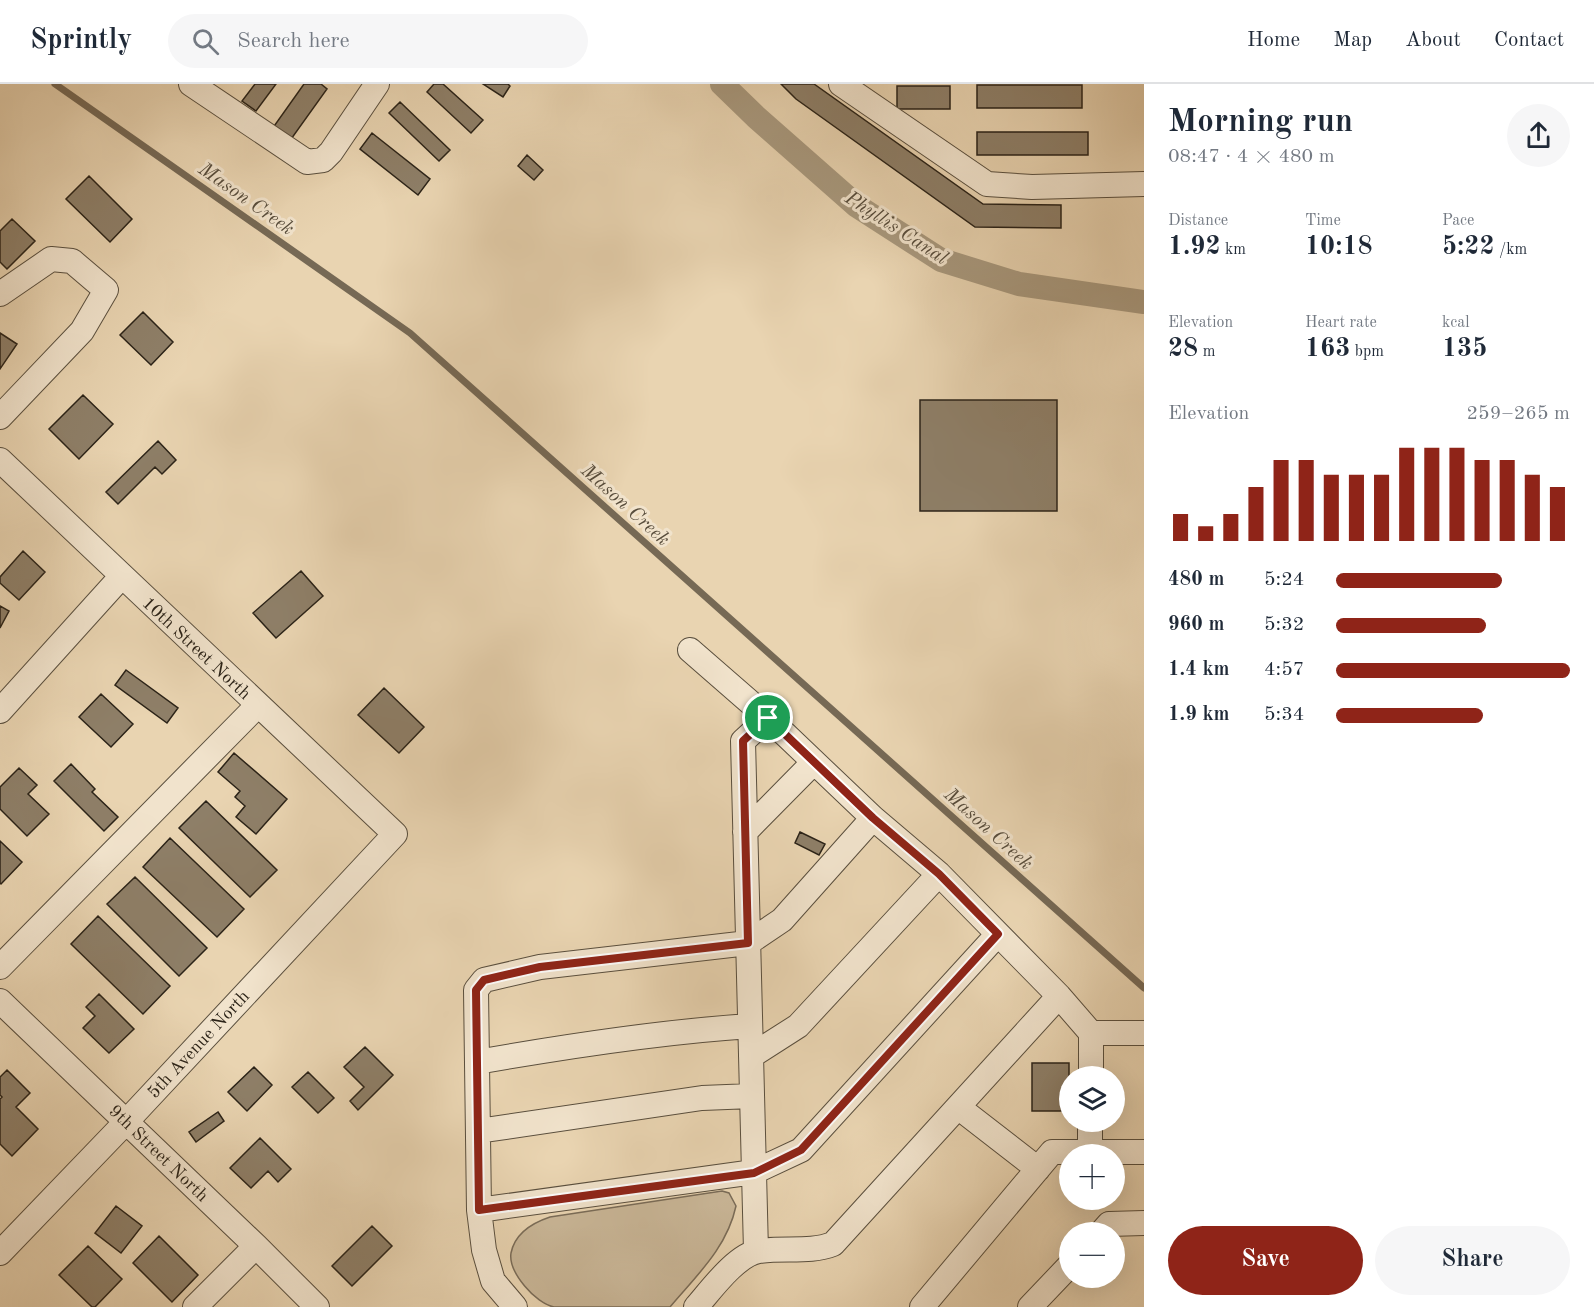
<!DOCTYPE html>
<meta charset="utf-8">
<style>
:root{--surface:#fff;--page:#f6f6f7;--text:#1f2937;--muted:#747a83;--line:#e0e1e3;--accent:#8f2418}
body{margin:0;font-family:"Old Standard TT",serif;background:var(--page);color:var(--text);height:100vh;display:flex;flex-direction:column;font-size:22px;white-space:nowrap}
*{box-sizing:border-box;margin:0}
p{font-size:20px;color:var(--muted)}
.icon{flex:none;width:33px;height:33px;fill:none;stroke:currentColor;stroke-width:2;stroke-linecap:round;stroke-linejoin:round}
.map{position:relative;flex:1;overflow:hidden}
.details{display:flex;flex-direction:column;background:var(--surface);width:450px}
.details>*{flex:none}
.controls{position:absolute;left:1059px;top:982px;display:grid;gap:12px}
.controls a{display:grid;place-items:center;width:66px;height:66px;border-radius:50%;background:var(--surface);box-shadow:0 6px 24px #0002;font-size:30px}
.pin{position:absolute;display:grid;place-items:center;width:51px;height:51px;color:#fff;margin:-26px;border:3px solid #fff;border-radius:50%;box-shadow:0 2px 6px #0007}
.round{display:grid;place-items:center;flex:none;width:63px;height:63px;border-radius:32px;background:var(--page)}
.overview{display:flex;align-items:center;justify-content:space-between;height:102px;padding:0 24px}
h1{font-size:33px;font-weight:600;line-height:45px}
.metrics{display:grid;grid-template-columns:repeat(3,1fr);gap:9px;height:102px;padding:6px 24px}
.metrics div{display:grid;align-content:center}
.metrics b{font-size:26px;font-weight:600}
.metrics small{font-size:16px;font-weight:400}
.metrics p{font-size:16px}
.chart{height:168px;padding:12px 24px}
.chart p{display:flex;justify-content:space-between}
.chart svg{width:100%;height:108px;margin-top:6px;stroke:var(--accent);stroke-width:6}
.cta{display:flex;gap:12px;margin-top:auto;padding:12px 24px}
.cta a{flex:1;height:69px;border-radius:36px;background:var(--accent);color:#fff;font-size:24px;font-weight:600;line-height:69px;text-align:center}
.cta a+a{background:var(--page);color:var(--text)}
ul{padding:0 24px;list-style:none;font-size:20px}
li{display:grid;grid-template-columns:96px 72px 1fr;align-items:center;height:45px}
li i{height:15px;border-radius:8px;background:var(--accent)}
header{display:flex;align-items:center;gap:36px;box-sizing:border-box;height:84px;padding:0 30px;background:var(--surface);border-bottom:2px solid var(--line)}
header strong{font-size:28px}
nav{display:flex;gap:33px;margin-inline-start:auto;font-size:21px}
.search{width:420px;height:54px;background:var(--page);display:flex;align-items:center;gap:15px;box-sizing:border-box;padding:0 21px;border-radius:33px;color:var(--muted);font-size:22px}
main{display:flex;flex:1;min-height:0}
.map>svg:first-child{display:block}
.green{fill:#c9b697;stroke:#7a6c58;stroke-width:1.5}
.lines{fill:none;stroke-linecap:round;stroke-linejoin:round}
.stream{stroke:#766955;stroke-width:7}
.canal{stroke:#a8987d;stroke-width:24}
.building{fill:#8e7f68;stroke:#2b2318;stroke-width:1.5}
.minor-casing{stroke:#5a4f3e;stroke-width:26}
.minor{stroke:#f1e3cc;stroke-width:24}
.route-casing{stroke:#fff;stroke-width:12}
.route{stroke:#8f2418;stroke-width:8}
.labels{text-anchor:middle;stroke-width:6;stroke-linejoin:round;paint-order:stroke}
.street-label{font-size:18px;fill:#2b2318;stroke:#f1e3cc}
.water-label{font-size:20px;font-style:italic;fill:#574c3b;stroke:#f1e3cc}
</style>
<header>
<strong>Sprintly</strong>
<div class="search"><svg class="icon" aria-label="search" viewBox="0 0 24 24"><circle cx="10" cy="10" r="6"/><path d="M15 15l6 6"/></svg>Search here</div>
<nav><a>Home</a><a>Map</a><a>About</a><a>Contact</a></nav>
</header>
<main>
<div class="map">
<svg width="1144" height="1223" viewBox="0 0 1144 1223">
<rect width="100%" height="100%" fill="#e9d4b1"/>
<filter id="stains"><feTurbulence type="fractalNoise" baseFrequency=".00333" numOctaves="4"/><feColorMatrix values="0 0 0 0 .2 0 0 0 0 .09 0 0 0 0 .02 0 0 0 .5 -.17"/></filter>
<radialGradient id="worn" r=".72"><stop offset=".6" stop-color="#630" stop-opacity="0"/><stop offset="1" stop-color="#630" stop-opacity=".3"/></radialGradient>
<path class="green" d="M722,1107l7,2 7,13c-9,42 -40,70 -66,101 -26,0 -53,0 -79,0 -11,0 -25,0 -37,0 -18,-3 -46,-35 -43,-54 4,-20 21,-30 39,-36z"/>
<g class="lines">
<path class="stream" d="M55,0l355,249 734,655"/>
<path class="canal" d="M722,0l34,33 101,89 84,54 78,24 125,18"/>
</g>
<path class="building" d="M255,0h21l-20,27 -14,-10z
M304,0h17l6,5 -38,53 -17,-13z
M434,0h9l40,36 -12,13 -44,-41z
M483,0h25l2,2 -7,11z
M781,0h33l169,120 78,1v23l-86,-1 -179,-128z
M977,1h105v23h-105z
M897,2h53v23h-53z
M400,18l50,48 -11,11 -50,-48z
M977,48h111v23h-111z
M372,49l58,46 -12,16 -58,-46z
M527,71l16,15 -9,10 -16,-14z
M89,92l43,43 -22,23 -44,-43z
M12,135l23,22 -28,28 -7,-7v-31z
M143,228l30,30 -22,23 -31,-30z
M0,249l17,11 -17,25z
M83,311l30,29 -34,35 -30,-30z
M920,316h137v111h-137z
M158,357l18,19 -14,14 -7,-7 -37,37 -12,-12z
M23,467l22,21 -26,28 -19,-17v-6z
M301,487l22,25 -47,42 -23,-25z
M0,522l9,5 -9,17z
M126,586l52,38 -11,15 -52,-38z
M384,604l40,39 -25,26 -41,-38z
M101,610l32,30 -22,23 -32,-30z
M234,669l53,46 -31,35 -20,-17 9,-11 -10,-9 5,-6 -22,-19z
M71,680l24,25 -3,3 26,25 -14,14 -50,-50z
M19,684l18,17 -9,9 21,20 -22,22 -27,-27v-22z
M206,717l71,69 -27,27 -71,-69z
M800,748l25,12 -6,11 -24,-12z
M170,754l74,71 -27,28 -74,-70z
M0,757l22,21 -21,22 -1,-1z
M135,793l72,71 -28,28 -72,-72z
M98,832l72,70 -27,28 -72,-70z
M99,910l35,35 -25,24 -26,-25 12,-12 -9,-9z
M365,963l28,28 -35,35 -8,-9 14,-14 -20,-20z
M1032,979h37v48h-37z
M254,983l18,18 -25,26 -19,-19z
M7,986l23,23 -14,14 22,22 -26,27 -12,-12v-45l2,-2 -2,-2v-18z
M308,988l26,26 -16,15 -26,-26z
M218,1028l6,9 -28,21 -7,-10z
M260,1054l31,31 -13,13 -10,-11 -17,17 -21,-20z
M116,1122l26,20 -21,27 -26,-20z
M372,1142l20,20 -40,40 -20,-20z
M159,1152l39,39 -26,27 -39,-39z
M88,1162l34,33 -27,28h-3l-33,-32z"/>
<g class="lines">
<g class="minor-casing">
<path id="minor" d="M191,0l116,78 16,-2 8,-8 46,-68
M841,0l146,100 45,3 112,-3
M0,210l51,-35 21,2 34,29 -24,41 -82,86
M0,376l395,374 -269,288 -126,131
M690,566l78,68 105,100 66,56 120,122 32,37h53
M0,627l121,-134
M745,748l69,-70
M0,883l258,-262
M0,917l256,245 61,61
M751,972l47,-30 141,-152
M477,978c91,-16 182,-30 273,-36
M1091,993v-44
M958,1023l80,62
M478,1047l224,-33 50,-2
M1090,1068v-30
M479,1126l275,-38 47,-22 197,-216
M1101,1149l8,-9 35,-1
M756,1167l-13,-510 25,-23
M195,1223l61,-61
M515,1223l-22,-26 -9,-31 -5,-40 -3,-220 8,-10 56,-13 208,-24 34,-23 91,-102
M696,1223c15,-17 40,-52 63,-56 25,-4 51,2 74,-7l226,-248
M922,1223l130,-155h92
M1030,1223l40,-42"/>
</g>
<use href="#minor" class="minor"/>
</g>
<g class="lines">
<g class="route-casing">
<path id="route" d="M768,634l105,100 66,56 59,60 -197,216 -47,23 -275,37 -3,-220 8,-10 56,-13 208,-24 -5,-202z"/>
</g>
<use href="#route" class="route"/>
</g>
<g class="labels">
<g class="street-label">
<text transform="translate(197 564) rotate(43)" y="6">10th Street North</text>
<text transform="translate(198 960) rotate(-47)" y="6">5th Avenue North</text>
<text transform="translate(159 1069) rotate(44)" y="6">9th Street North</text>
</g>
<g class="water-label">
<text transform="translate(247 114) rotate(35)" y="7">Mason Creek</text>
<text transform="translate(897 143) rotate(33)" y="7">Phyllis Canal</text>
<text transform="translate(626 420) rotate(42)" y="7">Mason Creek</text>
<text transform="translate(989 744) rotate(42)" y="7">Mason Creek</text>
</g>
</g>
<rect width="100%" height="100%" filter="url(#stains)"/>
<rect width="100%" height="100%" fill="url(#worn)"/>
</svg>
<div class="controls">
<a><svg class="icon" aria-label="layers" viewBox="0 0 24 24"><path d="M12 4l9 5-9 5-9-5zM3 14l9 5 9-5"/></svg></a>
<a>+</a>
<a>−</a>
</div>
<div class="pin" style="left:768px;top:634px;background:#1e9e55"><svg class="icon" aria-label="arrive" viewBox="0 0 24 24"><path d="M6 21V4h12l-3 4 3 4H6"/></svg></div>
</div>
<section class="details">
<div class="overview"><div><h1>Morning run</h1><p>08:47 · 4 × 480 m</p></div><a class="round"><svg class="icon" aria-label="share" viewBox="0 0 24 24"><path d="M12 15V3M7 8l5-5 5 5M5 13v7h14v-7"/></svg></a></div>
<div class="metrics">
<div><p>Distance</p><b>1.92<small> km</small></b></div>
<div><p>Time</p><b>10:18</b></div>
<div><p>Pace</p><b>5:22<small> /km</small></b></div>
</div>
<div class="metrics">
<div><p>Elevation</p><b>28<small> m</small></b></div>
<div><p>Heart rate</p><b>163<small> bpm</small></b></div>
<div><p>kcal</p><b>135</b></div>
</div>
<div class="chart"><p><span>Elevation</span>259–265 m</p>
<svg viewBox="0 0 160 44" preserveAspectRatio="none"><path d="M5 44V33M15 44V38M25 44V33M35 44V22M45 44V11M55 44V11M65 44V17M75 44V17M85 44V17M95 44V6M105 44V6M115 44V6M125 44V11M135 44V11M145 44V17M155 44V22"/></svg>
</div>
<ul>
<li><b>480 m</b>5:24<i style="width:71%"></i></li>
<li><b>960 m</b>5:32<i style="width:64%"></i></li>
<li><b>1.4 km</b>4:57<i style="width:100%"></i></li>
<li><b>1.9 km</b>5:34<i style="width:63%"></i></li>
</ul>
<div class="cta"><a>Save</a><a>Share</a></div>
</section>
</main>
